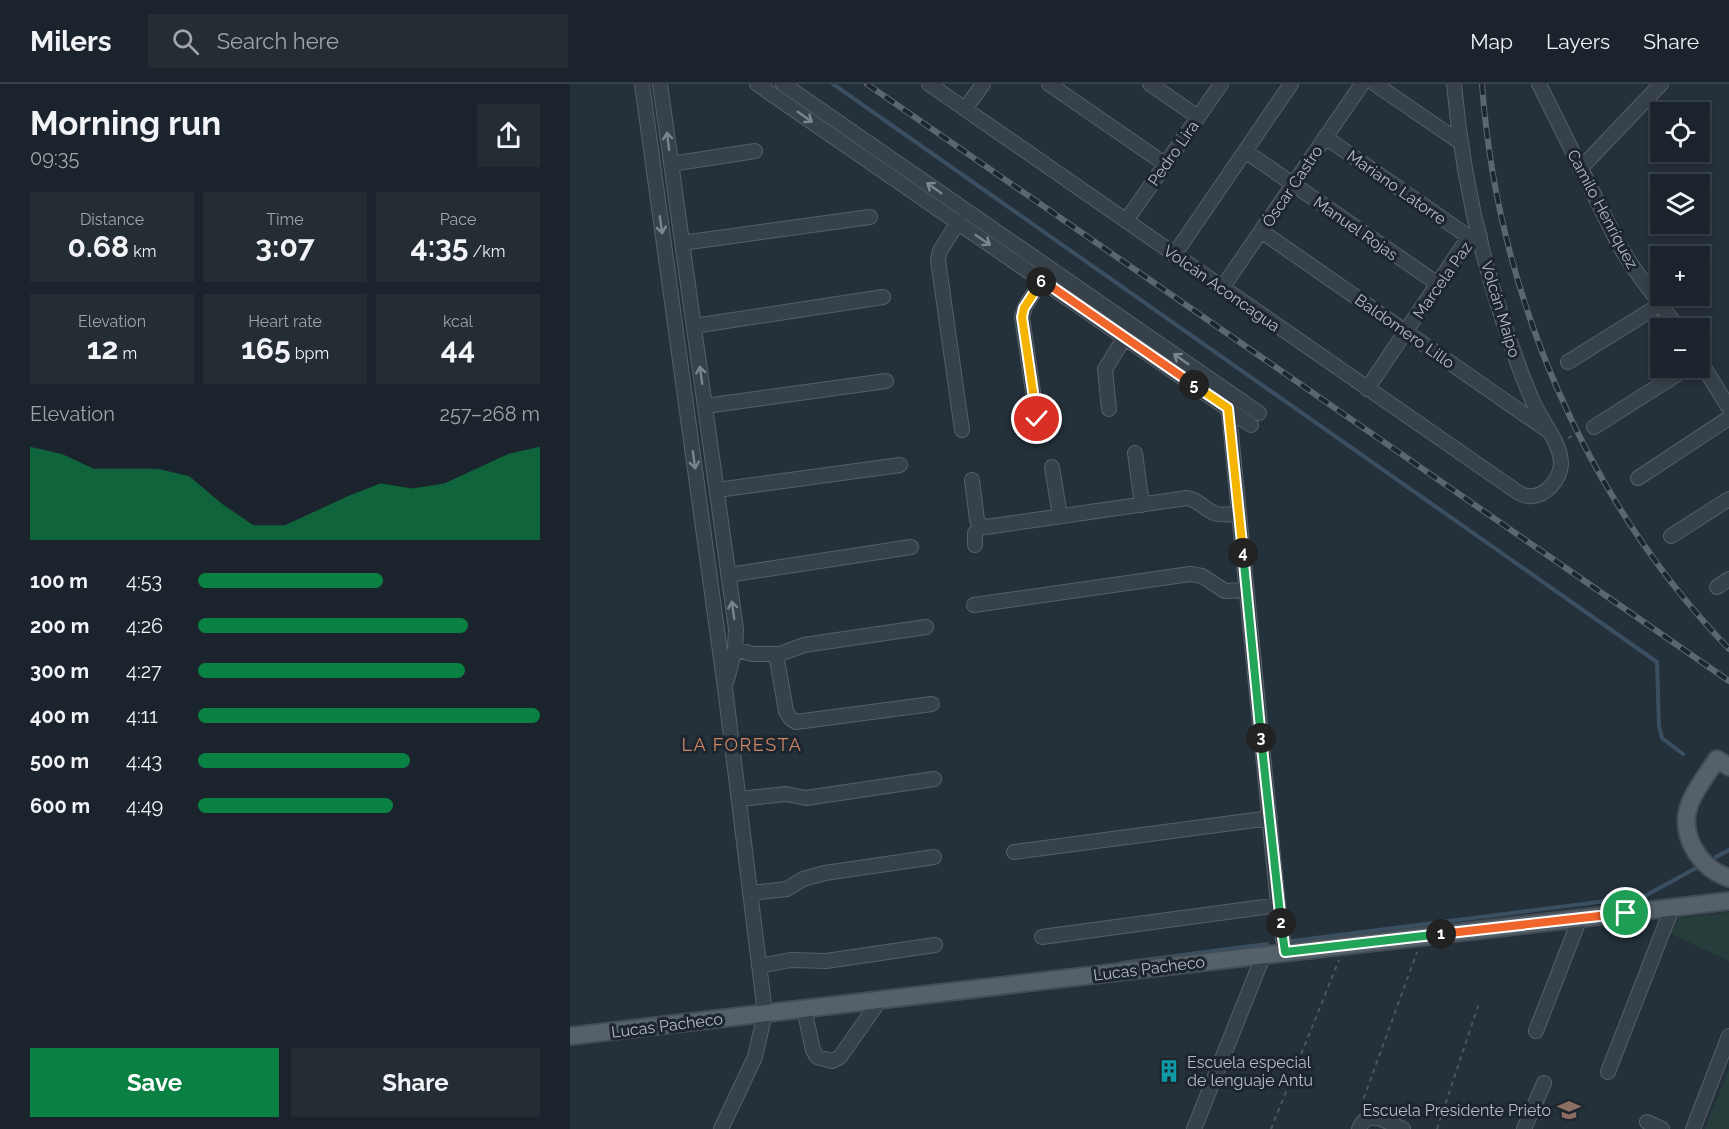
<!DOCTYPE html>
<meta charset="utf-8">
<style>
:root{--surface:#1b242c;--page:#242c34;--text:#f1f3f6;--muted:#a0a4a9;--line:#394148;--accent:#0b8043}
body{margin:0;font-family:Raleway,sans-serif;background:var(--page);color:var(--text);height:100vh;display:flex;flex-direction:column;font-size:22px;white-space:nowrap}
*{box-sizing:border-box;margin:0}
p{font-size:20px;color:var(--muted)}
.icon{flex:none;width:33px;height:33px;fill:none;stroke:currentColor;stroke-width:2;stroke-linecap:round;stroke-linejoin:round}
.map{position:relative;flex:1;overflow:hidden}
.drawer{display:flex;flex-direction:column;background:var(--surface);width:570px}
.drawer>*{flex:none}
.fabs{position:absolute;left:1080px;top:18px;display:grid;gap:12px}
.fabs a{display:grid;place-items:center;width:60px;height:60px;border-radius:0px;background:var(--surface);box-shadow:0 3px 9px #0003,0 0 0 2px var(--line);font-size:30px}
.pin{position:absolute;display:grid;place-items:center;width:51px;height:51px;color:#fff;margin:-26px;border:3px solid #fff;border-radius:50%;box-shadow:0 2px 6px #0007}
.km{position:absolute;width:30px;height:30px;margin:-15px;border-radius:50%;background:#222;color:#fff;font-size:16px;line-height:30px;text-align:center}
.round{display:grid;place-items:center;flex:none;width:63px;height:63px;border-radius:0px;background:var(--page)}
.overview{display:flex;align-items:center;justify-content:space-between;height:102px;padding:0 30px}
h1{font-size:33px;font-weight:700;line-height:45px}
.stats{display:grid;grid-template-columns:repeat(3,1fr);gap:9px;height:102px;padding:6px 30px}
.stats div{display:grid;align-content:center;border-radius:0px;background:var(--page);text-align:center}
.stats b{font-size:30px;font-weight:700}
.stats small{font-size:16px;font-weight:400}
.stats p{font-size:16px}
.chart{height:168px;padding:12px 30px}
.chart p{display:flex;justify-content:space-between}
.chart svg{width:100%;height:108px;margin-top:6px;fill:var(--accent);opacity:.7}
.cta{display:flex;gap:12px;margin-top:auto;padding:12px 30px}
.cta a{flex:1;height:69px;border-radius:0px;background:var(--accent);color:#fff;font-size:24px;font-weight:700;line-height:69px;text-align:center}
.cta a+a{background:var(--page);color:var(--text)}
ul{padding:0 30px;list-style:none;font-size:20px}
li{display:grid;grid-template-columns:96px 72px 1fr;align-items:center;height:45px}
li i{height:15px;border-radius:8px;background:var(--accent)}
header{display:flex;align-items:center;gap:36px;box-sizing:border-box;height:84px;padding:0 30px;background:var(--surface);border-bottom:2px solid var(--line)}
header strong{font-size:28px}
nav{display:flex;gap:33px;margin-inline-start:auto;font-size:21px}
.search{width:420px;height:54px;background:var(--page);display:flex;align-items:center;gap:15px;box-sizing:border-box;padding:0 21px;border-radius:0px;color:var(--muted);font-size:22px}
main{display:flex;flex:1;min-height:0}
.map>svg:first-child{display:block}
.green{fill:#273d3c}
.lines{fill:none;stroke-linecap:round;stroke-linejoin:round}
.stream{stroke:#3a5062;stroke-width:4}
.minor-casing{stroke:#555f68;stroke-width:16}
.major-casing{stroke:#434d56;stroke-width:20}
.path{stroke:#455959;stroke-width:2;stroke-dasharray:4.5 4.5;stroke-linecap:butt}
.minor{stroke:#37414a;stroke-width:14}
.major{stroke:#55616a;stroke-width:16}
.rail-casing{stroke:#5a6671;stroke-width:6}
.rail{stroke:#1d262f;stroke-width:4;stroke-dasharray:11;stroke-linecap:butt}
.oneway{stroke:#7b858e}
.split-1-casing{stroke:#fff;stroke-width:12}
.split-2-casing{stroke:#fff;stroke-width:12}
.split-3-casing{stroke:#fff;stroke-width:12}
.split-4-casing{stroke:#fff;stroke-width:12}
.split-5-casing{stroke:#fff;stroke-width:12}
.split-6-casing{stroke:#fff;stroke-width:12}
.split-7-casing{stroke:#fff;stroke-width:12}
.split-1{stroke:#f0652b;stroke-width:8}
.split-2{stroke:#22a559;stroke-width:8}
.split-3{stroke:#22a559;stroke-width:8}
.split-4{stroke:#22a559;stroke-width:8}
.split-5{stroke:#f5b400;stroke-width:8}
.split-6{stroke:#f0652b;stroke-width:8}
.split-7{stroke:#f5b400;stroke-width:8}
.labels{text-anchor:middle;stroke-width:6;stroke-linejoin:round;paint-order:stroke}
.street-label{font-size:16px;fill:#b3bcc6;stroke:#1d262f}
.poi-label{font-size:16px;fill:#b3bcc6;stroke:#1d262f;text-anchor:start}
.neighbourhood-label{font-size:18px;letter-spacing:1.5px;fill:#ce8666;stroke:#1d262f}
</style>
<header>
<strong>Milers</strong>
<div class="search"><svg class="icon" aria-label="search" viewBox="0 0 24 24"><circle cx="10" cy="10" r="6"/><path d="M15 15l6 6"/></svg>Search here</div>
<nav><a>Map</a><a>Layers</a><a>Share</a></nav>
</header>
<main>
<section class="drawer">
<div class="overview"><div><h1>Morning run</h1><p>09:35</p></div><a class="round"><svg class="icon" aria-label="share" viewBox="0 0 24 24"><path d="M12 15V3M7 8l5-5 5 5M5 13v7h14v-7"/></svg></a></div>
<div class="stats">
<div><p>Distance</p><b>0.68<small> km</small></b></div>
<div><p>Time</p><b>3:07</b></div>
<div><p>Pace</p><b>4:35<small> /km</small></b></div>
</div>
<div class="stats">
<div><p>Elevation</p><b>12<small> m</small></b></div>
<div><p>Heart rate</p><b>165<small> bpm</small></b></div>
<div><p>kcal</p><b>44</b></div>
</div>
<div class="chart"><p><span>Elevation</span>257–268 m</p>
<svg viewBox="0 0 160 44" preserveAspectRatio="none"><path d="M0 44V6L10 9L20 15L30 15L40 15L50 18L60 29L70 38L80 38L90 32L100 26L110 21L120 23L130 21L140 15L150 9L160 6V44z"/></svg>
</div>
<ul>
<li><b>100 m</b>4:53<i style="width:54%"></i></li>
<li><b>200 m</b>4:26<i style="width:79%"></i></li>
<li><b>300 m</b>4:27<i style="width:78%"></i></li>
<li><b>400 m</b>4:11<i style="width:100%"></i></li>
<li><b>500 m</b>4:43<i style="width:62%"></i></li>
<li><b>600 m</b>4:49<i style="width:57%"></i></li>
</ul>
<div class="cta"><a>Save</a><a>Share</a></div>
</section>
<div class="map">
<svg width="1159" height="1045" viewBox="0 0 1159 1045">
<rect width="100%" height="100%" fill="#24303a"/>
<path class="green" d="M1159,828v49l-60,-28 4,-14z
M1159,985v60h-24z"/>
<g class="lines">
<path class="stream" d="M263,0l824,578 2,64 3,12 21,16
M1146,773l13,-7
M722,857l353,-45 51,-28
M551,879l146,-19"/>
<g class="minor-casing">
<path id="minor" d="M72,0l83,604 40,325 -10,44 -34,72
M90,0l76,545 -1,20 -8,31
M187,0l494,341
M213,0l476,329
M359,0l587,407c3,2 8,5 12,5 17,2 32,-16 33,-32 0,-20 -17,-40 -26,-58 -13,-27 -22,-57 -32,-85 -25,-76 -42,-157 -49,-237
M479,0l116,80
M580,0l48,33
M805,0l86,59
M969,0l80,161 13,21 46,62
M395,25l18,-25
M755,53l144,100
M675,67l193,133
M101,80l84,-13
M1010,85l81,-85
M556,137l95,-137
M388,138l-18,29 -2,9 24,170
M691,147l286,199
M112,159l188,-26
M604,171l117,-171
M652,204l140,-204
M124,242l189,-29
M1130,277l29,47
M998,278l93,-58
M797,305l102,-152 11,-1
M658,319l50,502 7,47
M135,322l181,-25
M539,325l-4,-40 20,-32
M467,335l-15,-102 3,-10 17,-27
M1024,343l93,-59
M565,369l7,52
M482,383l8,49
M1068,394l91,-60
M402,396l5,40 4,6 5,1 201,-29c12,2 17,11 27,15 7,3 17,1 25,1
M147,406l183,-25
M1101,452l58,-37
M405,461v-12l6,-7
M158,491l183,-28
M1147,503l12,-8
M404,521l216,-31 12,2 23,15 21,-1
M165,565l17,5h28l24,-9 122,-18
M206,570l10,57 4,7 6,4 136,-18
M169,715l47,-5 20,4 128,-19
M444,768l256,-34
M180,809l37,-4 16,-10 22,-6 109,-16
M472,853l236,-32
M189,882l32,-6 35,1 109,-16
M234,925l9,41 4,7 15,4 8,-4 40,-57
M966,947l44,-113
M1038,988l64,-164
M1077,1038l15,7
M624,1045l70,-175
M789,1045c8,-22 30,-6 44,0
M954,1045l20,-46
M1123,1045l36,-93"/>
</g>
<g class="major-casing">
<path id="major" d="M1159,683l-12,-8c-9,14 -21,29 -27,44 -12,31 9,65 39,75
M0,952l1159,-135"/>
</g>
<path class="path" d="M998,354l14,-6
M793,1023l-1,-4 55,-151
M701,1045l68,-169
M867,1045l42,-126"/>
<use href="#minor" class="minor"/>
<use href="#major" class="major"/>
<g class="rail-casing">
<path id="rail" d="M297,0l862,597
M912,0c15,207 102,414 247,565"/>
</g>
<use href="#rail" class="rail"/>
</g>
<defs><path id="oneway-shaft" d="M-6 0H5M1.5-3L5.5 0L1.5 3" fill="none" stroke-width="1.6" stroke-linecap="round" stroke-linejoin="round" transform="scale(1.5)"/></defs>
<g class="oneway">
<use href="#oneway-shaft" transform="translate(235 33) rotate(35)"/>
<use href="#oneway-shaft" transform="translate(98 57) rotate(-97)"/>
<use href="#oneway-shaft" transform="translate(364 104) rotate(-145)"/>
<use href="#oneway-shaft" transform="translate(91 141) rotate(82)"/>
<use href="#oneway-shaft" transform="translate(413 156) rotate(34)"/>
<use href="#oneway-shaft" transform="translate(611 275) rotate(-145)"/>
<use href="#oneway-shaft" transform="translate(131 291) rotate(-98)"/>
<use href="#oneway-shaft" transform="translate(124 376) rotate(82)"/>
<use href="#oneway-shaft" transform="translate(163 526) rotate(-98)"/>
</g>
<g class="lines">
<g class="split-1-casing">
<path id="split-1" d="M871,850l185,-21"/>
</g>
<g class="split-2-casing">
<path id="split-2" d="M711,839l4,29 156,-18"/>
</g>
<g class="split-3-casing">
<path id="split-3" d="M691,654l20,185"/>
</g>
<g class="split-4-casing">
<path id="split-4" d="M673,469l18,185"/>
</g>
<g class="split-5-casing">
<path id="split-5" d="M624,301l34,23 15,145"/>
</g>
<g class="split-6-casing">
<path id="split-6" d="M471,198l1,-2 152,105"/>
</g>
<g class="split-7-casing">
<path id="split-7" d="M467,335l-15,-102 2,-9 17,-26"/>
</g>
<use href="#split-1" class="split-1"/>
<use href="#split-2" class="split-2"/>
<use href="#split-3" class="split-3"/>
<use href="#split-4" class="split-4"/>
<use href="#split-5" class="split-5"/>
<use href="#split-6" class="split-6"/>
<use href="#split-7" class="split-7"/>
</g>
<defs>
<g id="building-bare" transform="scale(1.8)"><path d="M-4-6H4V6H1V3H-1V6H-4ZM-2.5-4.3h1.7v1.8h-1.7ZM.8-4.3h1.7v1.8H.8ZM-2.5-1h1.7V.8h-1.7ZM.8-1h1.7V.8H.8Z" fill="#0f9aa8" stroke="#1d262f" stroke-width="2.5" paint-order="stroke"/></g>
<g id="school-bare" transform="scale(1.8)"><path d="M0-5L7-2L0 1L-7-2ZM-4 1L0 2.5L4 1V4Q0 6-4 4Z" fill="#8d6e63" stroke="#1d262f" stroke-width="2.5" paint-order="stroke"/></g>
</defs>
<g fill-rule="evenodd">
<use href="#building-bare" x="599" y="987"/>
<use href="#school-bare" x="999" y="1026"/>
</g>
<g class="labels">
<g class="street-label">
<text transform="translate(603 69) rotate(-55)" y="6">Pedro Lira</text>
<text transform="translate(722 102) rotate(-56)" y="6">Óscar Castro</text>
<text transform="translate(827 103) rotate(35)" y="6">Mariano Latorre</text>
<text transform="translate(1033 125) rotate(62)" y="6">Camilo Henríquez</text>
<text transform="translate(786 144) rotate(35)" y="6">Manuel Rojas</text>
<text transform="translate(872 196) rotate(-55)" y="6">Marcela Paz</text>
<text transform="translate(652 204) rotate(35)" y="6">Volcán Aconcagua</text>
<text transform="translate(931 225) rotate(73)" y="6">Volcán Maipo</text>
<text transform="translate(835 247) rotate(35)" y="6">Baldomero Lillo</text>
<text transform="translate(579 884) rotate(-7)" y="6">Lucas Pacheco</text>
<text transform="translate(97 941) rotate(-7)" y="6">Lucas Pacheco</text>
</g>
<g class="poi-label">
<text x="617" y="984">Escuela especial<tspan x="617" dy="18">de lenguaje Antu</tspan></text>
<text x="981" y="1032" text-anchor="end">Escuela Presidente Prieto</text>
</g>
<g class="neighbourhood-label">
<text x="172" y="667">LA FORESTA</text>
</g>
</g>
</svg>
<div class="fabs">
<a><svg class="icon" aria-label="locate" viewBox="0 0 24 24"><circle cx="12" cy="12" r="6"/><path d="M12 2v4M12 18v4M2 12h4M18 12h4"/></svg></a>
<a><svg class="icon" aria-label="layers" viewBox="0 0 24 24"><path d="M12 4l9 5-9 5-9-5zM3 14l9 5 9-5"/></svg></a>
<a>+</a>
<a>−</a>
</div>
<div class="pin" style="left:1056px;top:829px;background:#1e9e55"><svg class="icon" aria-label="arrive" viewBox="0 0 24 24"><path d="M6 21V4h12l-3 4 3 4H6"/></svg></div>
<div class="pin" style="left:467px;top:335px;background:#d93025"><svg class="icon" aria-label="check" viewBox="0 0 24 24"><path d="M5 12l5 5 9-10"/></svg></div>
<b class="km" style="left:871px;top:850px">1</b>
<b class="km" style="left:711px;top:839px">2</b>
<b class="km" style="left:691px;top:654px">3</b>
<b class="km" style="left:673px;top:469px">4</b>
<b class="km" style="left:624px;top:301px">5</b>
<b class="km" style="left:471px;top:198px">6</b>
</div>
</main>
